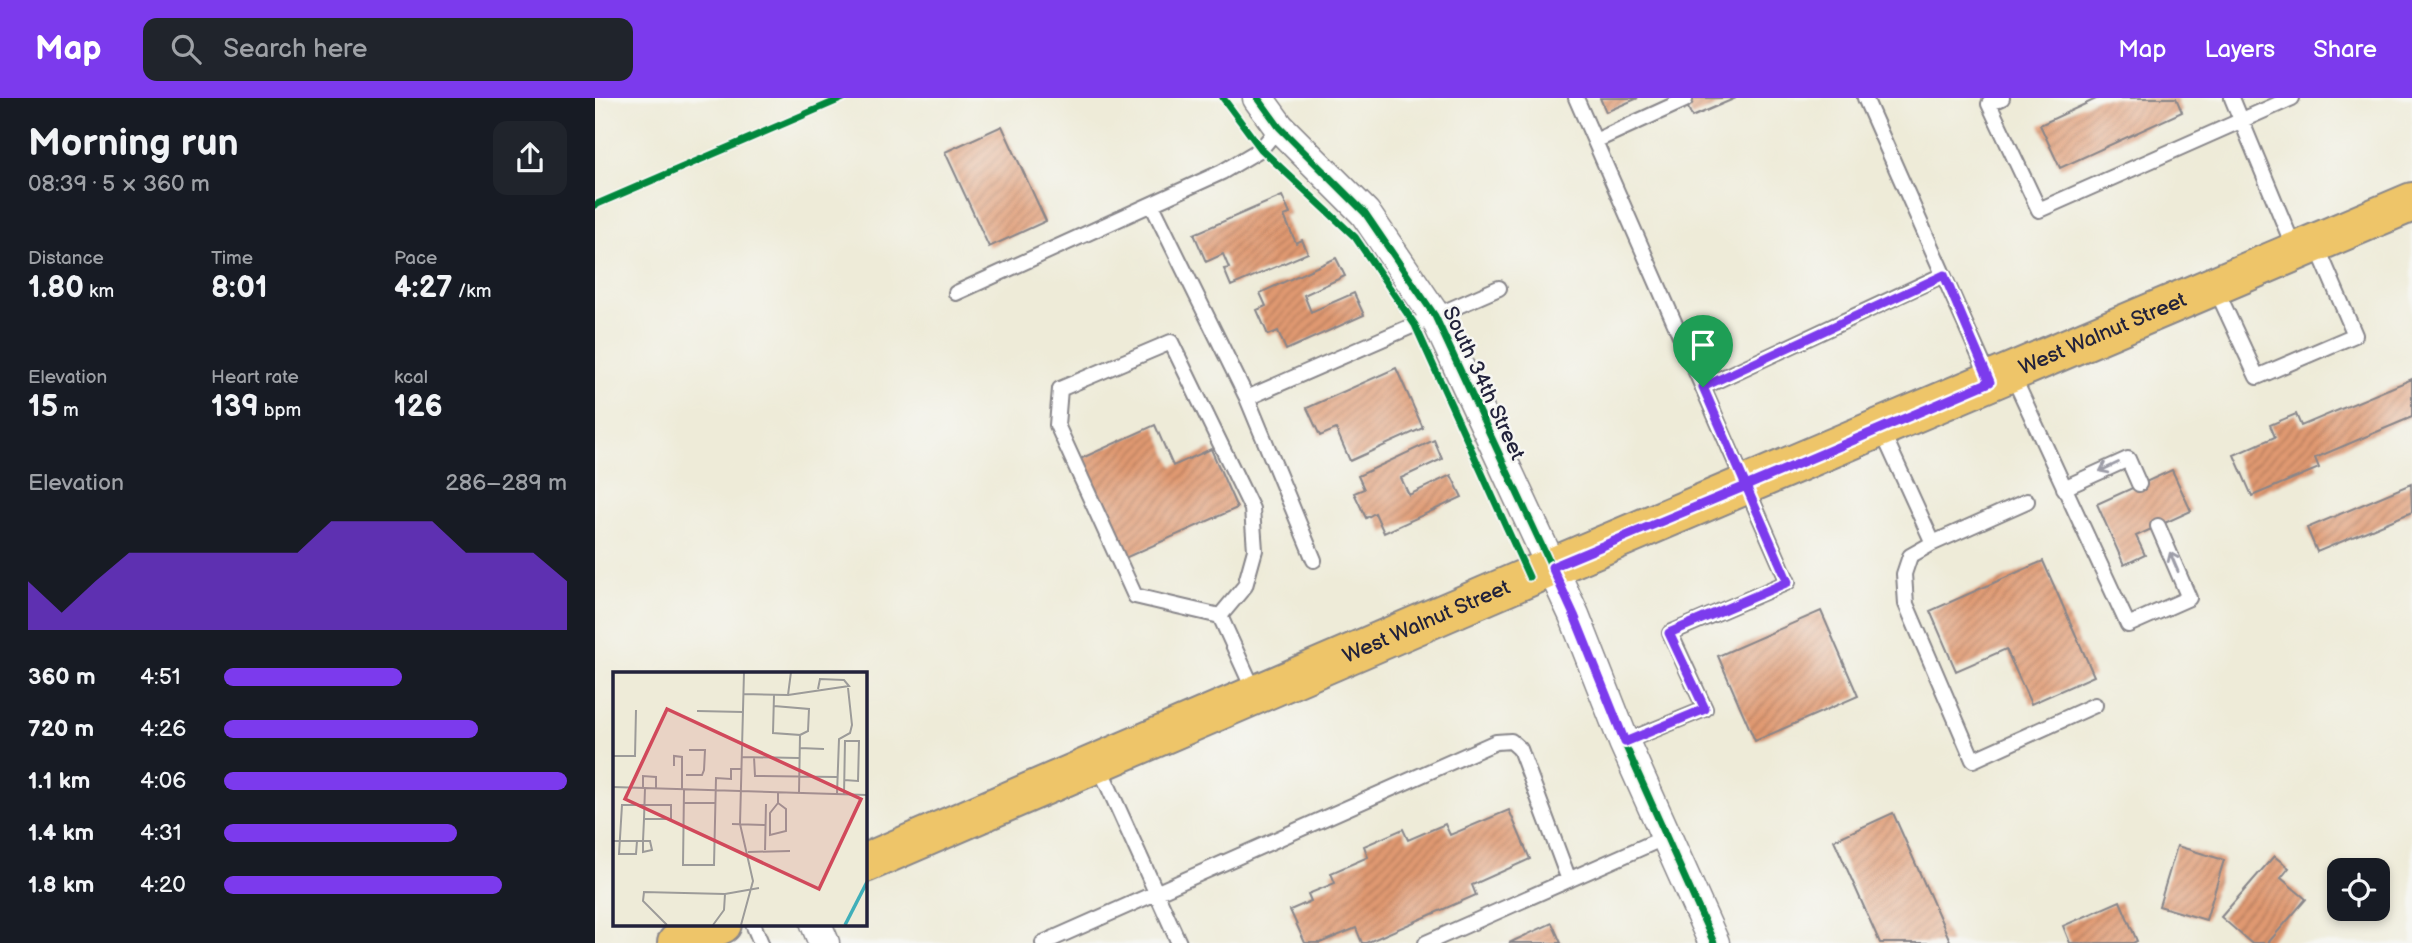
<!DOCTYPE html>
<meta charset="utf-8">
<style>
:root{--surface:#171b24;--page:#20242c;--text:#f1f3f6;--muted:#9ea1a6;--accent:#7c3aed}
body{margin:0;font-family:"Balsamiq Sans",sans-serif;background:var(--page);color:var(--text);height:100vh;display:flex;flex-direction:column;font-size:26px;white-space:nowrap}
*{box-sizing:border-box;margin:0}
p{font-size:23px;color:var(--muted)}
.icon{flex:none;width:38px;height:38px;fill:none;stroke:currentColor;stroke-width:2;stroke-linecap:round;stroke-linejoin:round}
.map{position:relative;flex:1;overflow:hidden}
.details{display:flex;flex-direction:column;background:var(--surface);width:595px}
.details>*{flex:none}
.buttons{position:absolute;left:1732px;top:760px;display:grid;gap:14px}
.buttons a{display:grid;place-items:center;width:63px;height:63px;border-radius:14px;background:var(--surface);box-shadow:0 4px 10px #0003;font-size:35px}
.pin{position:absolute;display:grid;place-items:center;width:60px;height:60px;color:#fff;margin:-72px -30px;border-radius:50% 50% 50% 0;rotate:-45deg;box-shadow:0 0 7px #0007}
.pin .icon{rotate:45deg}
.round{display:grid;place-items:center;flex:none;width:74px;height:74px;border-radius:14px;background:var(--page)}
.head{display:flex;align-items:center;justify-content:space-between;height:119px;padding:0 28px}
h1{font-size:38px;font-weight:600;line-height:52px}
.figures{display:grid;grid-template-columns:repeat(3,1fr);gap:10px;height:119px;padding:7px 28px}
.figures div{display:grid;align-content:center}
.figures b{font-size:30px;font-weight:600}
.figures small{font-size:19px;font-weight:400}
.figures p{font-size:19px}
.chart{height:196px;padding:14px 28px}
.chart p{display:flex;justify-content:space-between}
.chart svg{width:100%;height:126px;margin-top:7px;fill:var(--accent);opacity:.7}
ul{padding:0 28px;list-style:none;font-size:23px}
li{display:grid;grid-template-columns:112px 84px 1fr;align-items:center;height:52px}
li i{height:18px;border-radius:9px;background:var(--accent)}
header{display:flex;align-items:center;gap:42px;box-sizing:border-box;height:98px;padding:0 35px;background:var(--accent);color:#fff}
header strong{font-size:33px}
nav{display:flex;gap:38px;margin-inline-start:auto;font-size:24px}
.search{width:490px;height:63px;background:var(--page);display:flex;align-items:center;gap:18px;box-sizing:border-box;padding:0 24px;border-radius:14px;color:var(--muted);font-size:26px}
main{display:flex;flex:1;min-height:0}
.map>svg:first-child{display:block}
.building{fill:url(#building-hatch)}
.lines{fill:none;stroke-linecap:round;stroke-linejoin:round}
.service-casing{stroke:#88868a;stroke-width:18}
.minor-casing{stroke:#88868a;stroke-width:33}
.primary-casing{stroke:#88868a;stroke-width:42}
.service{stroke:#fff;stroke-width:14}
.minor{stroke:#fff;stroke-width:30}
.primary{stroke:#eec569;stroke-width:38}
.cycleway-casing{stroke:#f6f6f2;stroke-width:11}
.cycleway{stroke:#00873e;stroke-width:7}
.oneway{stroke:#9c9ca7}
.route-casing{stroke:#fff;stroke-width:14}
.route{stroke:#7c3aed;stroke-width:9}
.labels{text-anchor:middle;stroke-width:5;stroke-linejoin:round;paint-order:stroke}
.street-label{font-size:21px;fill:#22223b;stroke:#f6f6f2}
.inset-river{fill:none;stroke:#3fafb9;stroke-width:3.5}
.inset-road{fill:none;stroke:#9c9b99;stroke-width:2}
.view{fill:#d1495b;fill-opacity:0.15;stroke:#d1495b;stroke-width:3.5}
.inset-edge{fill:none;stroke:#22223b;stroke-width:3.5}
</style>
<header>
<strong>Map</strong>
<div class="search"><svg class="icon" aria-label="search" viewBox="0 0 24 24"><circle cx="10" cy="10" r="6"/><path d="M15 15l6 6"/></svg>Search here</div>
<nav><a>Map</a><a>Layers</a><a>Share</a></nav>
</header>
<main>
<section class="details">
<div class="head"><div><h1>Morning run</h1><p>08:39 · 5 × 360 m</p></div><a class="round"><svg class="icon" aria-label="share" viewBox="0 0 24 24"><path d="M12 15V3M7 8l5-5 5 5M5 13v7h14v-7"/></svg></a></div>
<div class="figures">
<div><p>Distance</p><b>1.80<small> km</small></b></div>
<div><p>Time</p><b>8:01</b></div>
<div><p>Pace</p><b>4:27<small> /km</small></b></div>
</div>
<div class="figures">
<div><p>Elevation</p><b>15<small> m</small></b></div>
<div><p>Heart rate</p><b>139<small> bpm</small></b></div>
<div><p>kcal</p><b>126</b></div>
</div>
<div class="chart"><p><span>Elevation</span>286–289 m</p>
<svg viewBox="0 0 160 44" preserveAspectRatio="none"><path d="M0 44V27L10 38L20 27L30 17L40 17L50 17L60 17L70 17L80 17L90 6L100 6L110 6L120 6L130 17L140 17L150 17L160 27V44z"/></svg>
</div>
<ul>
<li><b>360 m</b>4:51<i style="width:52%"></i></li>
<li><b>720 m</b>4:26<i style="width:74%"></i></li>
<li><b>1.1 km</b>4:06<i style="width:100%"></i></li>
<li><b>1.4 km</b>4:31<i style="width:68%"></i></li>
<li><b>1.8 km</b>4:20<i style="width:81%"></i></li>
</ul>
</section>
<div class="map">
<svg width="1817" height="845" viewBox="0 0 1817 845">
<defs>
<pattern id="building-hatch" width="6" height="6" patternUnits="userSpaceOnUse" patternTransform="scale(1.75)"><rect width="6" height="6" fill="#e09971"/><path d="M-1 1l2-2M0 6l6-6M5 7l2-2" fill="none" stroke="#b57c5e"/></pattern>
</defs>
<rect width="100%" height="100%" fill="#f6f6f2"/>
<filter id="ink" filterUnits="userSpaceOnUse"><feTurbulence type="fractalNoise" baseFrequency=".0143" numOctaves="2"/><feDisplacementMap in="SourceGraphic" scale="14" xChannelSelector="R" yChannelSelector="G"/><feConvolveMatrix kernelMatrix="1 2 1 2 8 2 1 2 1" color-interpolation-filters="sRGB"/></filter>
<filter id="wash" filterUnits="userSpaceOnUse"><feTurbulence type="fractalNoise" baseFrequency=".00686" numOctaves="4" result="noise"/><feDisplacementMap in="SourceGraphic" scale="28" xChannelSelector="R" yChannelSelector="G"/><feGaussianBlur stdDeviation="1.57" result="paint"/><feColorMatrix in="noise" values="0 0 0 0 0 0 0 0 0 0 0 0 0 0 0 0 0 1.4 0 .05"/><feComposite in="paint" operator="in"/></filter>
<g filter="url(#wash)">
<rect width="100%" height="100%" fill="#eeebd8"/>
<g id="blocks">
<path class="building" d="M1005,0h38l-32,14z
M1089,0h52l-44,19z
M1503,0h78l6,14 -122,56 -20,-43z
M407,28l44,95 -57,26 -44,-95z
M687,98l8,18 -6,2 12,27 6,-3 6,13 -77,33 -7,-17 5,-1 -6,-14 -17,8 -12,-28z
M741,160l9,18 -41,19 7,17 43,-19 10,22 -78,35 -8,-19 -10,4 -11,-25 9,-4 -6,-13z
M801,270l27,60 -73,33 -14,-32 -16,7 -13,-28z
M1817,281v38l-97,41 4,10 -67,28 -18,-41 41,-18 -5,-12 26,-11 5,12z
M560,327l18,41 38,-17 26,59 -112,50 -45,-99z
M839,342l8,19 -41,19 8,17 42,-20 11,22 -78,36 -9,-20 -9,5 -12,-25 10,-4 -6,-13z
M1577,372l19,41 -55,25 9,19 -21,10 -27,-61z
M1816,386l1,28 -95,40 -10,-24z
M1448,463l51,115 -63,28 -25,-55 -50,22 -26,-60z
M1226,513l37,85 -103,45 -37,-85z
M914,712l21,49 -58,26 4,10 -110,48h-4l-6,-15 -36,15h-15l-15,-33 21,-9 -3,-7 27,-11 -4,-10 37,-16 -4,-11 39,-17 5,11 37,-16 5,11z
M1298,715l58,130h-71l-46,-103z
M1582,748l47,14 -18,60 -47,-14z
M1679,758l15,12 -8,10 25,21 -38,44h-17l-30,-26z
M1525,803l17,40 -4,2h-63l-7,-17z
M957,825l9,20h-52z"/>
</g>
</g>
<g filter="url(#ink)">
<use href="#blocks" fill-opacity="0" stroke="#88868a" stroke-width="2"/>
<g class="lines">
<g class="service-casing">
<path id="service" d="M981,0l212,484 -118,51 35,76 -81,33
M1270,0l125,282
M1407,0l-13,6 50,106 253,-112
M1637,0l63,152
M1000,43l90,-41
M557,107l95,193 67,162
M1620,189l42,90 98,-42 -39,-91
M361,195l266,-121 39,-23 18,-22
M576,244l81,167 3,41 -10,36 -25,30 -85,-20 -78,-171 3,-36z
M1417,276l116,251 61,-27 -31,-72
M1108,289l240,-112
M652,300l252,-110
M1286,331l52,114
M1469,390l64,-29 11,25
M1432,403l-94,42 -23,13 -6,18 2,30 67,156 122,-55
M625,518l35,77
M504,668l80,177
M158,826l8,19
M448,845l453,-201 15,-1 9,8 49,131
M831,845l242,-107"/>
</g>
<g class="minor-casing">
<path id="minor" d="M663,0l21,29 86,86 70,103 139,299 50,127 90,201
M221,826l8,19"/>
</g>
<g class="primary-casing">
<g id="primary">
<path id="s1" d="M270,765l687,-296 860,-365"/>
<path d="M82,845l45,-19"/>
</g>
</g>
<use href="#service" class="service"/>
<use href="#minor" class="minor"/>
<use href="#primary" class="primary"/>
<g class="cycleway-casing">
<path id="cycleway" d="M628,0l38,51 94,88 60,88 114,252
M663,0l21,29 86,86 70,103 139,299 50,127 90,201
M0,107l248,-107"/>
</g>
<use href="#cycleway" class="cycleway"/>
</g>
<defs><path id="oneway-shaft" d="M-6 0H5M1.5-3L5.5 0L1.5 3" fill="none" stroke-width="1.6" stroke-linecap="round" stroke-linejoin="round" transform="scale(1.75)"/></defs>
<g class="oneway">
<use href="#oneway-shaft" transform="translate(1514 369) rotate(155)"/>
<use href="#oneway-shaft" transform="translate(1579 464) rotate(-113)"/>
</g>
</g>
<g class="lines" filter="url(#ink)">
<g class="route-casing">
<path id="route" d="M1108,289l43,99 -194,81 22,48 51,127 80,-33 -36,-76 119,-51 -42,-96 244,-104 -46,-107 -241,112"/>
</g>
<use href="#route" class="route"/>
</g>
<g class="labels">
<g class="street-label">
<text dy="7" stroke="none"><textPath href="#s1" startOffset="1346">West Walnut Street</textPath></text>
<text transform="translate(889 285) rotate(65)" y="7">South 34th Street</text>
<text dy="7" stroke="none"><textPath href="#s1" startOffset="611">West Walnut Street</textPath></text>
</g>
</g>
<g transform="translate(18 574)">
<rect width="254" height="254" fill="#eeebd8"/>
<path class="inset-river" d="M232,253l22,-43"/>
<path class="inset-road" d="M130,22l45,1 3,-23M161,23l-1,38 27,2 -1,58M175,23l61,-9 -5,-6 -24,-1 -2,10M161,34l35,3 -1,22 -8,4M84,39l46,1M187,76l24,1M0,84h22l1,-46M128,85l58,1M141,85l1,19 82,1M61,94v-10l8,1v32M73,103h16l2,-5 1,-20h-16M0,115l254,8M30,116v-12l13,1v12M71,118l-1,75h31l2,-87 15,1v-10h10M224,122l2,-55 11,-6 2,-8 -4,-37M231,123l1,-54h14l-1,40 -14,-1M71,131h31M165,131l8,6v22l-16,4v-22l8,-10v-10M119,152l33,1M0,169h37l2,9 -9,2v-11l1,-22 1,-31M24,169l-1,13h-17l3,-49h49v14h-27M152,178l1,-46M135,180l42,-1M54,253l-24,-24 1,-9 81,2 34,-6M100,253l11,-15 1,-16M128,253l12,-44 -13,-57 4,-152"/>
<path class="view" d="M54,37l194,90 -42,90 -194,-90z"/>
<rect width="254" height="254" class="inset-edge"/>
</g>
</svg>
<div class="buttons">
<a><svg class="icon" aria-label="locate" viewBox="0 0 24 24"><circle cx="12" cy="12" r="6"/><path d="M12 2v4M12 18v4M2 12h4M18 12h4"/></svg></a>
</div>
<div class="pin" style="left:1108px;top:289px;background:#1e9e55"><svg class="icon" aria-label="arrive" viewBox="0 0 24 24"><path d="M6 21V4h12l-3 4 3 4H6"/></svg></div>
</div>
</main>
